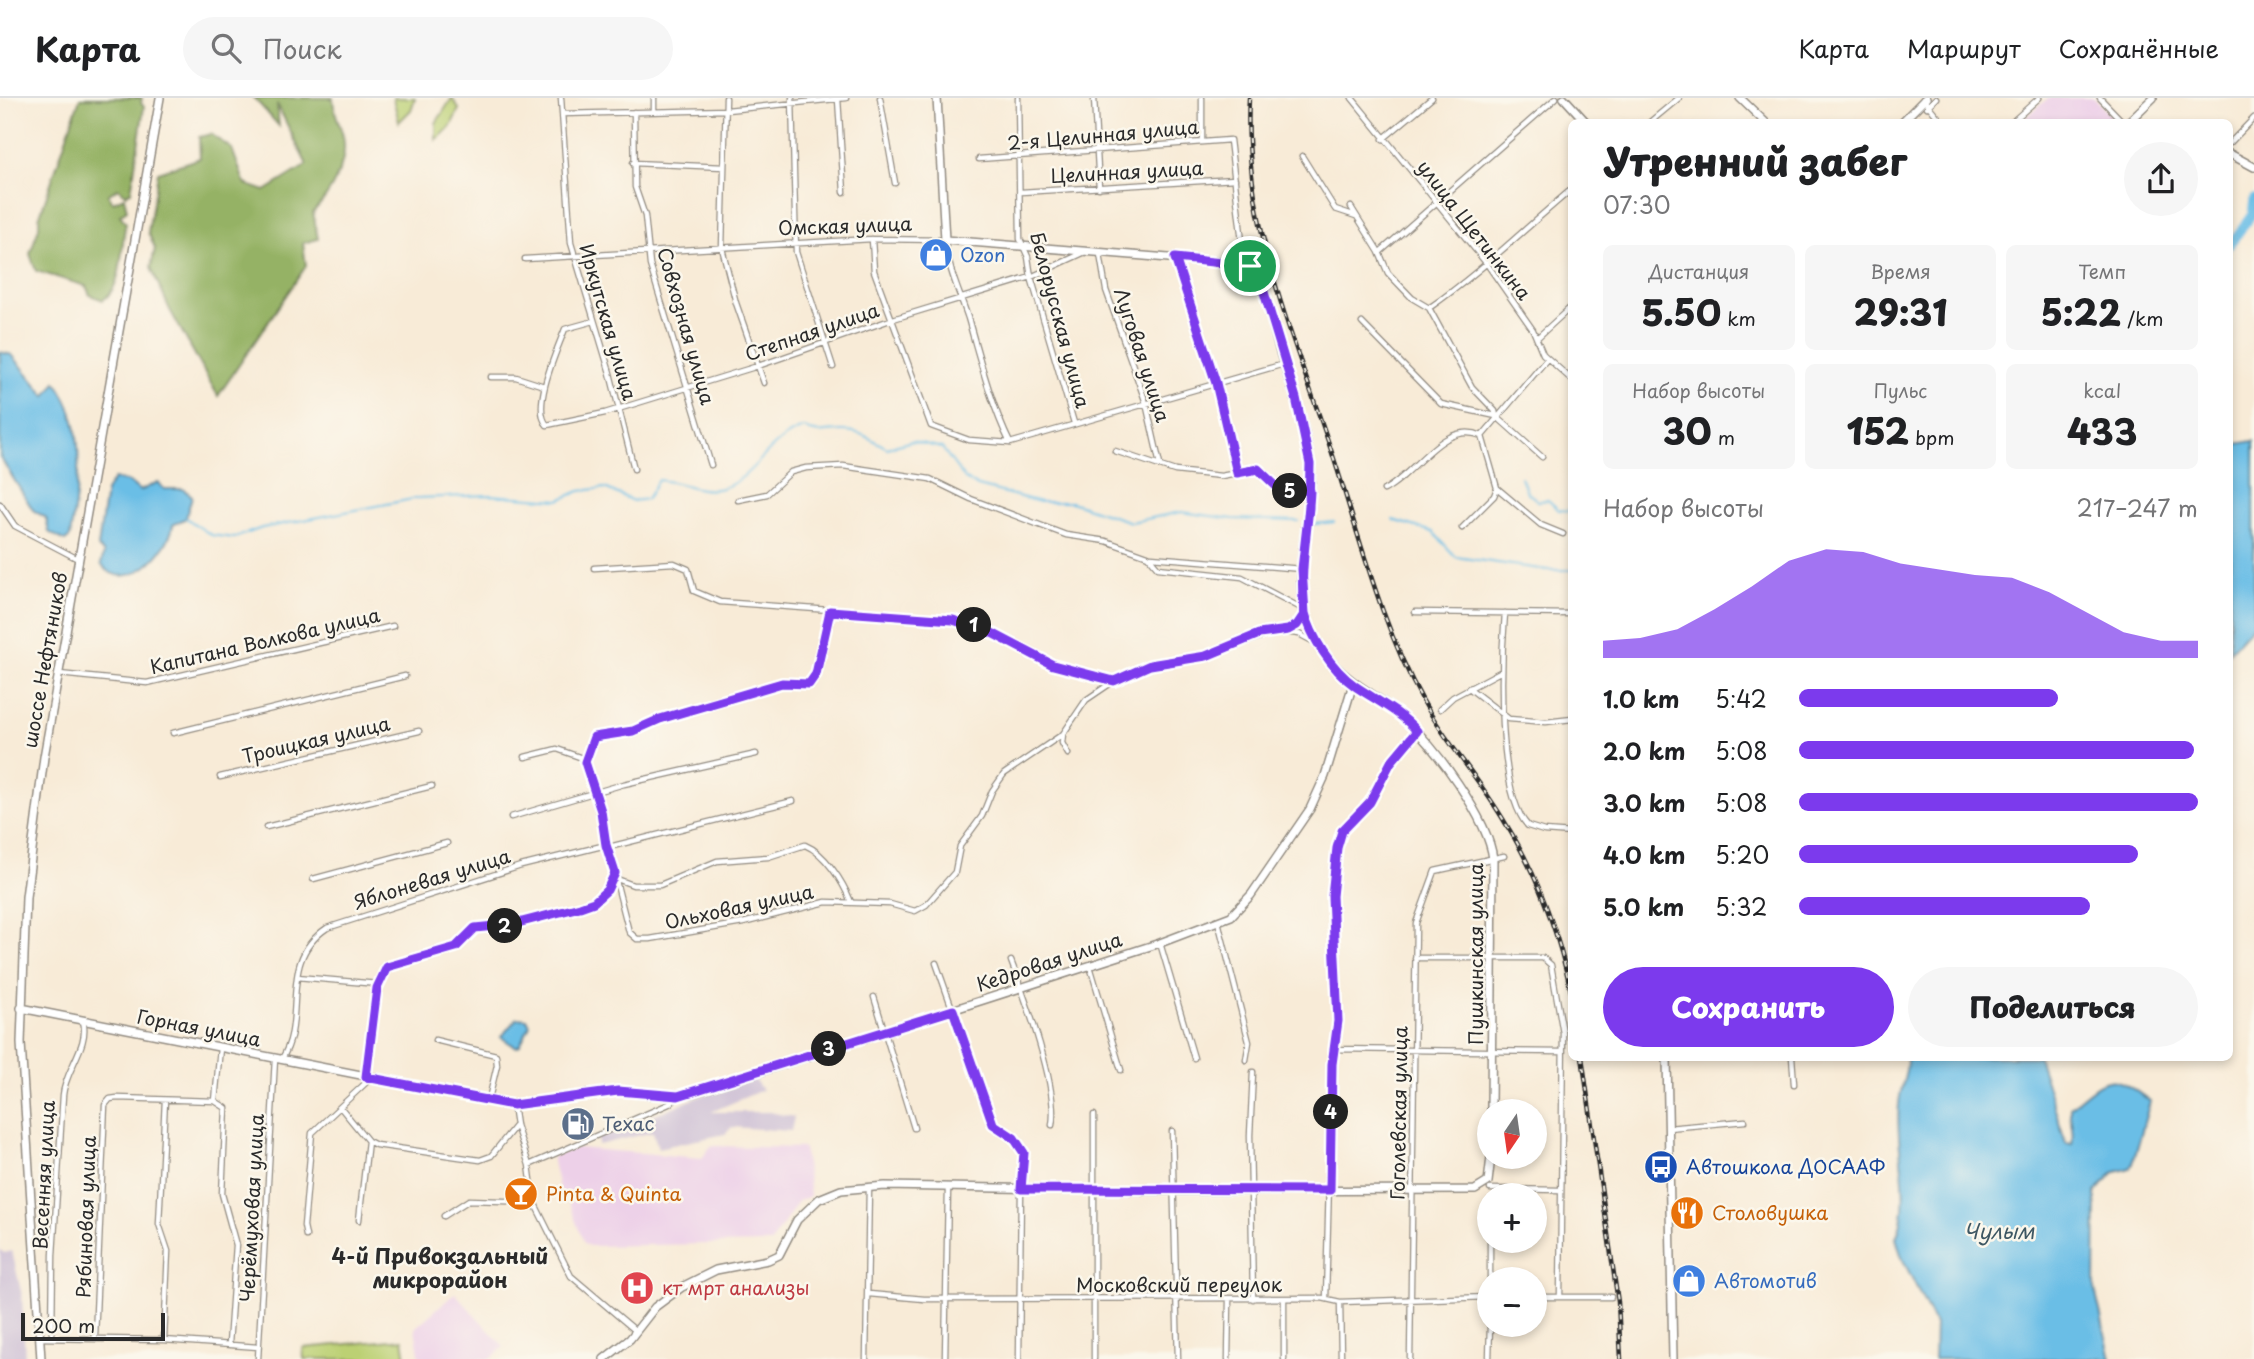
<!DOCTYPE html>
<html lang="ru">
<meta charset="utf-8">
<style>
:root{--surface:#fff;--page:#f6f6f6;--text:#202124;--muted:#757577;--line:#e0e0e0;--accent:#7c3aed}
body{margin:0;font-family:"Playpen Sans",sans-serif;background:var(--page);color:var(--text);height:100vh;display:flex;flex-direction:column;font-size:26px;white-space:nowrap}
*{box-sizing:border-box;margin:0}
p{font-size:23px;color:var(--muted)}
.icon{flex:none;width:38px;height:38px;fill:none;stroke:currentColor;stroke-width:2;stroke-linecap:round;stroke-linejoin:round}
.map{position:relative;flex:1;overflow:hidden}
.sheet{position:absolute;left:1568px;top:21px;width:665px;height:942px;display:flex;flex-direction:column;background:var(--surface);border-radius:10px;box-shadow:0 4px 10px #0003}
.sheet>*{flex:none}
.needle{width:46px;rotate:193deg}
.tools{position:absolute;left:1477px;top:1001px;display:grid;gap:14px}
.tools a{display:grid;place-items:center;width:70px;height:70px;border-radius:50%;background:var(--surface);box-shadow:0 4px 10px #0003;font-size:35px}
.scale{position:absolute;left:21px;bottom:18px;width:144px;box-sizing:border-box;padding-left:7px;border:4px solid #2b2b2b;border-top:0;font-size:19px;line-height:24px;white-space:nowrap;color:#2b2b2b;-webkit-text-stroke:5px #fbf7ec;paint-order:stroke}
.pin{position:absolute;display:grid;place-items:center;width:60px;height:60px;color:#fff;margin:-30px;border:4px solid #fff;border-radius:50%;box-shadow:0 2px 7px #0007}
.km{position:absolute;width:35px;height:35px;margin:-18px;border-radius:50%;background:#222;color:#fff;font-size:19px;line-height:35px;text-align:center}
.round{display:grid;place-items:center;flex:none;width:74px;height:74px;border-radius:37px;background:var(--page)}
.headline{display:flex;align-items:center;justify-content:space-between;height:119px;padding:0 35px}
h1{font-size:38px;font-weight:800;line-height:52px}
.metrics{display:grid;grid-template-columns:repeat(3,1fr);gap:10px;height:119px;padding:7px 35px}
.metrics div{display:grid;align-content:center;border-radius:10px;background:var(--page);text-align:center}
.metrics b{font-size:35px;font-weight:800}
.metrics small{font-size:19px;font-weight:400}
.metrics p{font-size:19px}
.chart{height:196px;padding:14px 35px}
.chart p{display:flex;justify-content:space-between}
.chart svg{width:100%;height:126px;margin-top:7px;fill:var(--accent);opacity:.7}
.button{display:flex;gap:14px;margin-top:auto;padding:14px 35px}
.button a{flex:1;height:80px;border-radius:42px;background:var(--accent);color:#fff;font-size:28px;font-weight:800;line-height:80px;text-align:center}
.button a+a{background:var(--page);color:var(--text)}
ul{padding:0 35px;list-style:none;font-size:23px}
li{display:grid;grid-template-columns:112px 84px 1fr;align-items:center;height:52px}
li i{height:18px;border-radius:9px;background:var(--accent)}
header{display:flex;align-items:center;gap:42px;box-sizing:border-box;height:98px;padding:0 35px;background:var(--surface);border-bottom:2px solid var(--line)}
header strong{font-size:33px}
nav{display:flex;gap:38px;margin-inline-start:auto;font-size:24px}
.search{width:490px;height:63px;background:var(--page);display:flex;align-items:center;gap:18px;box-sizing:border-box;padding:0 24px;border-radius:38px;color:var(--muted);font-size:26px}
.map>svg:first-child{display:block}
.built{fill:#edd0e8}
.industrial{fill:#ccbed4}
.green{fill:#bcd073;stroke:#747e4f;stroke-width:2}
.forest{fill:#95b265;stroke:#606e48;stroke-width:2}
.water{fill:#6abee6;stroke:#4a7488;stroke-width:2}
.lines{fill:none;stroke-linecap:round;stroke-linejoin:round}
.stream{stroke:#6abee6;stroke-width:2}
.river{stroke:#6abee6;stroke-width:9}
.street-casing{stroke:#928b81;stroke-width:7}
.secondary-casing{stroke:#928b81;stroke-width:10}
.street{stroke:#fff;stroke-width:4.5}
.secondary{stroke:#fff;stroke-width:7}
.rail-casing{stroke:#2b2b2b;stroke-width:4.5}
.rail{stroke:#fbf7ec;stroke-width:2;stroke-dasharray:5;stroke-linecap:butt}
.route-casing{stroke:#fff;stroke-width:14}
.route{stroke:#7c3aed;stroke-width:9}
.labels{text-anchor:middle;stroke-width:5;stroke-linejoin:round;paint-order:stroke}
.street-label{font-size:19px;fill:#2b2b2b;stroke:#fbf7ec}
.shop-label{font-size:19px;fill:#366cbe;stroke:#fbf7ec;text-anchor:start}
.service-label{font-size:19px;fill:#4e5e75;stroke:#fbf7ec;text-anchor:start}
.transit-label{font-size:19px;fill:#164399;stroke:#fbf7ec;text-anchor:start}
.food-label{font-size:19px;fill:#c56008;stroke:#fbf7ec;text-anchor:start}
.health-label{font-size:19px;fill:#be3a42;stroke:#fbf7ec;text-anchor:start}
.water-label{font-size:21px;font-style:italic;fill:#3e5763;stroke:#fbf7ec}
.neighbourhood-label{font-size:21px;font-weight:bold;fill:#2b2b2b;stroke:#fbf7ec}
</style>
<header>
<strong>Карта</strong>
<div class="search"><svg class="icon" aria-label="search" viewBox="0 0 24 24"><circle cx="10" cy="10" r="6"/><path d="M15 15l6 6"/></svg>Поиск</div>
<nav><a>Карта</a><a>Маршрут</a><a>Сохранённые</a></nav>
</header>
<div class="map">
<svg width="2254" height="1261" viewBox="0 0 2254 1261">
<rect width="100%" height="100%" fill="#fbf7ec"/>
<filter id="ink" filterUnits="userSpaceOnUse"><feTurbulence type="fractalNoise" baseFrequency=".0143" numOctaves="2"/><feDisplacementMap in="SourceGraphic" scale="14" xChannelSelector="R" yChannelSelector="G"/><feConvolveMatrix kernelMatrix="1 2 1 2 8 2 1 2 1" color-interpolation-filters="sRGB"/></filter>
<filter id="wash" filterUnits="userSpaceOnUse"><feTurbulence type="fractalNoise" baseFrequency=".00686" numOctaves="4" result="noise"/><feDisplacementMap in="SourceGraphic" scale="28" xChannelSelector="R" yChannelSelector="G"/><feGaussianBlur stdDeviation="1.57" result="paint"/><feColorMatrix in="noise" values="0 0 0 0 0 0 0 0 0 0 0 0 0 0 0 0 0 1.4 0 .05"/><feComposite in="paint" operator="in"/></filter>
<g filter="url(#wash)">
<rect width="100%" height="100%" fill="#f8ebd7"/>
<path class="built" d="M2048,0h46l23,24h-96z
M711,1048l93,2 6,48 -12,5 -27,42 -182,3 -5,-3 -19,-50h-5l-8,-36 25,-9 125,10z
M455,1195l49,54 -14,12h-70l-5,-31z"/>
<path class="industrial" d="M752,978l10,14 -51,22h58l25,5 -3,14 -59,-4 -7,7 -67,14 -5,-16 -55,13v-8z
M0,1151l4,4 8,-2 10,45 3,63h-25z"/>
<path class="green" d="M393,0h22l-4,12 -12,12z
M452,0l7,11 -9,19 -14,12v-17z
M403,1241l3,20h-102l-1,-11z"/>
<path class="forest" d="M80,0h62l-1,5 3,4 -13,85 -6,2 -7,-6 -10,7 5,7 11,-5 3,13 -7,5 6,8c-6,22 -1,62 -23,77l-13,-5 -4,-9 -50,-15 -6,-17 9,-27v-9z
M254,0h79c0,13 7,26 10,38 6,26 -13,59 -30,76l5,27 -15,4 3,23 -88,130 -48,-86 -19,-42 4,-20 -7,-16 10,-60 42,-14 -1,-21 12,-3 21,15 13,35 20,7 42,-26 -30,-61 2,22z"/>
<path class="water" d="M0,254l12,3 34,41 10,-14c33,45 22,102 14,155l-5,4 -16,-9 -3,-14 -13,-8 -33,-53z
M2254,343v183l-24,27v-206z
M114,381l15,3 11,9 18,-9 6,7h19l9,7 -6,22 -13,7c-4,27 -47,72 -72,39l3,-11 -6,-6 8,-56z
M517,920l10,1 3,6 -10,20 -4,2 -15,-10z
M1907,959h131l28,86 6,1c3,-13 -3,-24 -2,-37 38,-31 39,-37 80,-6l-17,62 -3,5 -17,5 -17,19 -1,98 16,69h-177l1,-35 -33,-66 -6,-20c18,-42 -2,-89 3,-134 1,-16 9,-30 8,-47z"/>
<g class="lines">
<path class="stream" d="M1521,379l6,15 11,9 10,-1 11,10 13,1
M186,420l25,17 23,3 28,-10 156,-30 71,-3 70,5 21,-9 25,-3 28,13 14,-2 11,-19c20,1 40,12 59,9 35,-5 49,-50 87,-61 14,9 24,2 40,3 16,0 29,9 43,17l25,-7 30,7 23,31 13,7 62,16h31l60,20 50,-10 52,7 65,2
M1393,422l40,12 23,25 91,13h25
M1314,426l20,-2"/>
<path class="river" d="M2230,147l22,-31 2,-15"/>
</g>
</g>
<g filter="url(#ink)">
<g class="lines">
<g class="street-casing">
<path id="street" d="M561,0l10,145 39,130 24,96
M654,0v12
M726,0l-4,150 14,55 28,80
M792,0l4,154 37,115
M880,0l15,85
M1018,0l2,141 8,18 3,20 43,146
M1094,0l5,90
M1202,0v42
M1352,0l135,166 46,66 10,24 29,26
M2100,0l23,24
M838,1l6,93
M1923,1l19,23
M1927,9l9,-9
M634,14l1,75 10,29 5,49 61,200
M562,16l165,-4 119,-12
M1650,24l29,-24
M2012,24l27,-24
M1383,41l49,-41
M2230,45l24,-25
M1302,58l33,53 21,7
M979,61l251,-19 13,110 6,16
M633,65l91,4
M1021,94l214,-13
M1351,109l28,45 9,21 24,25 17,10 43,79 23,24 1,5 46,41
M872,141l2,32 57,155 38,14 41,3 274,-79
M1380,154l176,-154
M1100,156l6,36 40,113 14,62
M525,161l347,-20 73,1c3,29 14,51 23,78 12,42 23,86 42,125
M1175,161l41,124 21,90
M1429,210c51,-35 95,-79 143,-119
M594,223l-29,8c-8,21 -34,78 -18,96l58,-12 153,-47 135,-47 138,-42 52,-24
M1362,225l79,81 55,12
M1537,240l35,-32
M491,279h25l28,9
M1482,338l15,52 44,37 22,9
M1482,338l65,-77
M1115,353l60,20 46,5 37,-7 19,18 33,4
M1384,392c31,-15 59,-71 98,-54
M738,402l29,-6 24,-22 15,-4 37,-2 87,13 41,20 95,36 40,6 42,15 10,12 84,9 61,32
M0,406l15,22 63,33
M1462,430l32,-32 3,-8
M1151,459l151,12
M594,470l80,-5 14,6 6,22 26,11 233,17 39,14 61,32 61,16
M1415,514l157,2
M1505,515c-4,46 -9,179 23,213l16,5 28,2
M1289,532l15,-16
M59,576l88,9 246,-57
M1469,590l40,31 37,3 26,-3
M1440,611l13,-12 47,-25
M173,635l232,-57
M1068,656l-6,-11 1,-9 23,-34 28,-19 36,-16 56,-9 71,-25 22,3 17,9
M525,659l32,-8 28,10 9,-23 39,-5 27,-12 122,-36 27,1 7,-10 14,-63
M585,661l44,173 8,7h13l93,-16 83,-21 64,2 25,7 11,-6 29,-33 5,-26 22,-30 10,-25 12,-17 59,-40
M220,679l199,-46
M511,719l113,-33 132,-30
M266,729l166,-41
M609,749l184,-46
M313,781l134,-36
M617,781l16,6h27l57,-24 51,-4 37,-12c20,8 38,37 46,57
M1218,823l31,121 -3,18
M1160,845l34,115
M1415,860h128l8,7 12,68 -3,264
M1011,863c14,37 48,127 41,164
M936,865l57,161 21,14 11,20 -4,31 -2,170
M1090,868l31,104
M297,879l81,7
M874,899l40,131
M435,942l61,15 1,10 -8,34
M1336,951l226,3
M1792,959l2,27
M281,962c28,-41 -5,-98 46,-132l194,-62 85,-21
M366,978l11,-88 10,-21 69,-21 19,-18 39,-4 66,-17 14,-5 12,-12 9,-17
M215,1003l5,-53
M513,1007l3,20 13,40 5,37 37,74 65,55
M341,1010l27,33 8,4 104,15 11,-4 25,-31
M1668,1030l77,-7
M1172,1033l6,228
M529,1067l140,-61 8,-7
M1490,1091l70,1
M444,1118l25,-16 65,2
M359,1122l9,-79
M306,1138l-2,-10 8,-93 59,-55
M1490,1143v38
M869,1196l55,5 398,-1 18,4 149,-5
M1535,1199h76
M1253,1201l-3,-164 3,-63
M1284,1201v60
M1326,1201l6,-235 6,-43 -6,-125 3,-38 7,-27 28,-29 21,-40 26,-31
M1340,1204l1,57
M52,1239l1,-82 10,-160c2,-25 27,-50 20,-74
M95,1239l10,-232 5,-6 7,-1 98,3 11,7 -4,86 14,51 -7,99
M39,1240l125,2 94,7
M164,1242l4,-89 -9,-27 6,-124
M258,1261l17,-300
M866,1261l3,-172
M945,1261l3,-171
M1094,1261v-244
M1228,1261l1,-59
M1410,1261l6,-436 19,-52 69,-15
M1489,1261l1,-34"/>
</g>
<g class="secondary-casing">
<path id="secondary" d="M937,0l8,142 298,24 16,12c9,24 14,51 21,76 12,37 26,74 30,113 5,55 -24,115 2,167 25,50 54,53 91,86 30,25 86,102 90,141l-2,252
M1564,0l22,24
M1740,0l25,24
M1902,24l24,-24
M2128,24l25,-24
M2230,56l24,13
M21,910l492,97 100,-14 58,5 23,-3 466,-150 71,-27 20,-21 59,-86 15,-33 28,-92
M1667,959l6,302
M41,1261l-20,-316 5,-146 18,-140 116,-659
M604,1261l26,-20 25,-32 27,-20 34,-17 52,-10 11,-5 18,-35 22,-21 22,-9 44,-4 287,5 303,-1 13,-8 3,-25"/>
</g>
<use href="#street" class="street"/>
<use href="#secondary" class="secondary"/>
<g class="rail-casing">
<path id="rail" d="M1249,0c-7,126 48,247 86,364 26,80 47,165 88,239 24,43 58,80 83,123 33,53 53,111 66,172
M1582,959l36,245 3,57"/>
</g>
<use href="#rail" class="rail"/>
</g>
</g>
<g class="lines" filter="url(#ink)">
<g class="route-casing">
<path id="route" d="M1250,168l10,13 36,119 14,66 -1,44 -7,61 3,44 -8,12 -9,5 -29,4 -53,22 -56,9 -36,16 -61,-16 -61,-32 -39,-13 -123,-9 -14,63 -7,10 -27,-1 -122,36 -27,12 -39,6 -9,25 16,49 5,34 9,28 -8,17 -13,12 -14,5 -66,17 -39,4 -19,19 -69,20 -10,21 -11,89 147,28 105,-14 60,5 275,-86 40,114 21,14 10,15 -3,36 309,1 2,-126 6,-43 -6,-125 5,-48 5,-17 28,-29 21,-40 26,-31c-18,-20 -40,-30 -62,-45 -24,-17 -44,-49 -51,-76 -5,-41 4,-78 6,-119l-33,-4 -19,-18 -21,4 -21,-90 -41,-125 75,8"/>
</g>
<use href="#route" class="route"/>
</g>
<defs>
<g id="shop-disc" transform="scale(1.75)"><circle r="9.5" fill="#3f7fe0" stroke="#fbf7ec"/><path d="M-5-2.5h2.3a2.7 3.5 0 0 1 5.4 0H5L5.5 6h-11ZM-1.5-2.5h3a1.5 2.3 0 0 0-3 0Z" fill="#fff"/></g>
<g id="fuel-disc" transform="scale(1.75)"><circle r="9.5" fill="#5c6f8a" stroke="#fbf7ec"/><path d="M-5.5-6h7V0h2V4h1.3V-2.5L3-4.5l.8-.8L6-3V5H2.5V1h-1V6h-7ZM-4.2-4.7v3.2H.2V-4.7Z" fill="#fff"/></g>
<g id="bus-disc" transform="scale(1.75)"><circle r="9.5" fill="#1a4fb4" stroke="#fbf7ec"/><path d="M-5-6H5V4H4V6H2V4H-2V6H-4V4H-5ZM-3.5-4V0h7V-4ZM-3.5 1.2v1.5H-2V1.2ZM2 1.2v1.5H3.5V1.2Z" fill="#fff"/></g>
<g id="bar-disc" transform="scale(1.75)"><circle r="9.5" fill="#e8710a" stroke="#fbf7ec"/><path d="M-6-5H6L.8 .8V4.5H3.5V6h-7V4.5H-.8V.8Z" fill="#fff"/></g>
<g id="restaurant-disc" transform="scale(1.75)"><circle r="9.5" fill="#e8710a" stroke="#fbf7ec"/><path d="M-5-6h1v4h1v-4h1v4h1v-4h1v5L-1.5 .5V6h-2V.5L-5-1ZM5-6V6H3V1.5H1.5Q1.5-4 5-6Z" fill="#fff"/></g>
<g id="hospital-disc" transform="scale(1.75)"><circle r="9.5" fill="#e0444e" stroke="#fbf7ec"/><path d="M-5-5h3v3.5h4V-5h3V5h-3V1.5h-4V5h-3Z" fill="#fff"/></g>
</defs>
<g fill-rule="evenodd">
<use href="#shop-disc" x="936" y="157"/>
<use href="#fuel-disc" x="578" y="1026"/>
<use href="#bus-disc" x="1661" y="1069"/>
<use href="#bar-disc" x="521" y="1096"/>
<use href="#restaurant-disc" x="1687" y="1115"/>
<use href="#shop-disc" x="1689" y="1183"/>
<use href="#hospital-disc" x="637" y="1190"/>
</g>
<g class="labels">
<g class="street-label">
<text transform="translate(1103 37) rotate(-5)" y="7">2-я Целинная улица</text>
<text transform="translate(1127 74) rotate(-3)" y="7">Целинная улица</text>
<text transform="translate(845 128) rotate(-2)" y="7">Омская улица</text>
<text transform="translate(1474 132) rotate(52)" y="7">улица Щетинкина</text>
<text transform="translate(1060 222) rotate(75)" y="7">Белорусская улица</text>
<text transform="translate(608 224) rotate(74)" y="7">Иркутская улица</text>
<text transform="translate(686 228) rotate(74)" y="7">Совхозная улица</text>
<text transform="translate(812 234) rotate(-19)" y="7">Степная улица</text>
<text transform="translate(1142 257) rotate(72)" y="7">Луговая улица</text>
<text transform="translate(265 543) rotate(-13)" y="7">Капитана Волкова улица</text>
<text transform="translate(45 562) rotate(-80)" y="7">шоссе Нефтяников</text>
<text transform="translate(316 642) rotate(-13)" y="7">Троицкая улица</text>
<text transform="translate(432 781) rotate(-17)" y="7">Яблоневая улица</text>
<text transform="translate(739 809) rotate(-12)" y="7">Ольховая улица</text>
<text transform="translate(1476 856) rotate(-90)" y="7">Пушкинская улица</text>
<text transform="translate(1049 864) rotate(-18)" y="7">Кедровая улица</text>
<text transform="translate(199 930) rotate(11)" y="7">Горная улица</text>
<text transform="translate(1399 1015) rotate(-89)" y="7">Гоголевская улица</text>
<text transform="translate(44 1077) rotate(-87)" y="7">Весенняя улица</text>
<text transform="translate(252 1110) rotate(-87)" y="7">Черёмуховая улица</text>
<text transform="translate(86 1119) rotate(-88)" y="7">Рябиновая улица</text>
<text x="1179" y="1194">Московский переулок</text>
</g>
<g class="shop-label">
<text x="960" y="164">Ozon</text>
<text x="1714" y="1190">Автомотив</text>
</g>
<g class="service-label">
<text x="602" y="1033">Техас</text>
</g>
<g class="transit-label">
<text x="1686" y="1076">Автошкола ДОСААФ</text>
</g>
<g class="food-label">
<text x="546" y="1103">Pinta &amp; Quinta</text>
<text x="1712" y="1122">Столовушка</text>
</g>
<g class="health-label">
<text x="662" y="1197">кт мрт анализы</text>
</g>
<g class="water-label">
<text x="1999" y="1141">Чулым</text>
</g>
<g class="neighbourhood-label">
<text x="440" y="1166">4-й Привокзальный<tspan x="440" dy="24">микрорайон</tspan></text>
</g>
</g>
</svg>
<div class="tools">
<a><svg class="needle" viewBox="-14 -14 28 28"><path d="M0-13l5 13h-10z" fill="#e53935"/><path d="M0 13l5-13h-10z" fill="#757577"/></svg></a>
<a>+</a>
<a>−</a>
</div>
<div class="scale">200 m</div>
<div class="pin" style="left:1250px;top:168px;background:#1e9e55"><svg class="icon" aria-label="arrive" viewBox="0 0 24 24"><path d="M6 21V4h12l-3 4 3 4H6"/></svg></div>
<b class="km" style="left:974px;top:527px">1</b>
<b class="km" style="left:505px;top:828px">2</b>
<b class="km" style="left:829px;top:951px">3</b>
<b class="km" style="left:1331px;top:1014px">4</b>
<b class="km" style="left:1290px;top:393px">5</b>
<section class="sheet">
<div class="headline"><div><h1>Утренний забег</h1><p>07:30</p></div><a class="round"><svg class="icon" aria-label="share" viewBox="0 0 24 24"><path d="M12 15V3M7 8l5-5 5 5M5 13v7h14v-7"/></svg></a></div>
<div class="metrics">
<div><p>Дистанция</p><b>5.50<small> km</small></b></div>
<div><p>Время</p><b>29:31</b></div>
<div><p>Темп</p><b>5:22<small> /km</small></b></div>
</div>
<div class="metrics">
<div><p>Набор высоты</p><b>30<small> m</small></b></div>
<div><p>Пульс</p><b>152<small> bpm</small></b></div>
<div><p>kcal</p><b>433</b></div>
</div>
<div class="chart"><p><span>Набор высоты</span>217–247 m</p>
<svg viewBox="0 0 160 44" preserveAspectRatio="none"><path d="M0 44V38L10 37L20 34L30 27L40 19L50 10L60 6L70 7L80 11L90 13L100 15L110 16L120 21L130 28L140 35L150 38L160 38V44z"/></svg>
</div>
<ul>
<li><b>1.0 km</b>5:42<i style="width:65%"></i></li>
<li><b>2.0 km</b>5:08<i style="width:99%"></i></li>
<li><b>3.0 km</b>5:08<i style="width:100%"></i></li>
<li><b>4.0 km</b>5:20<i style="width:85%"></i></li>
<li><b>5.0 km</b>5:32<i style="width:73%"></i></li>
</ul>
<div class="button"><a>Сохранить</a><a>Поделиться</a></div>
</section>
</div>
